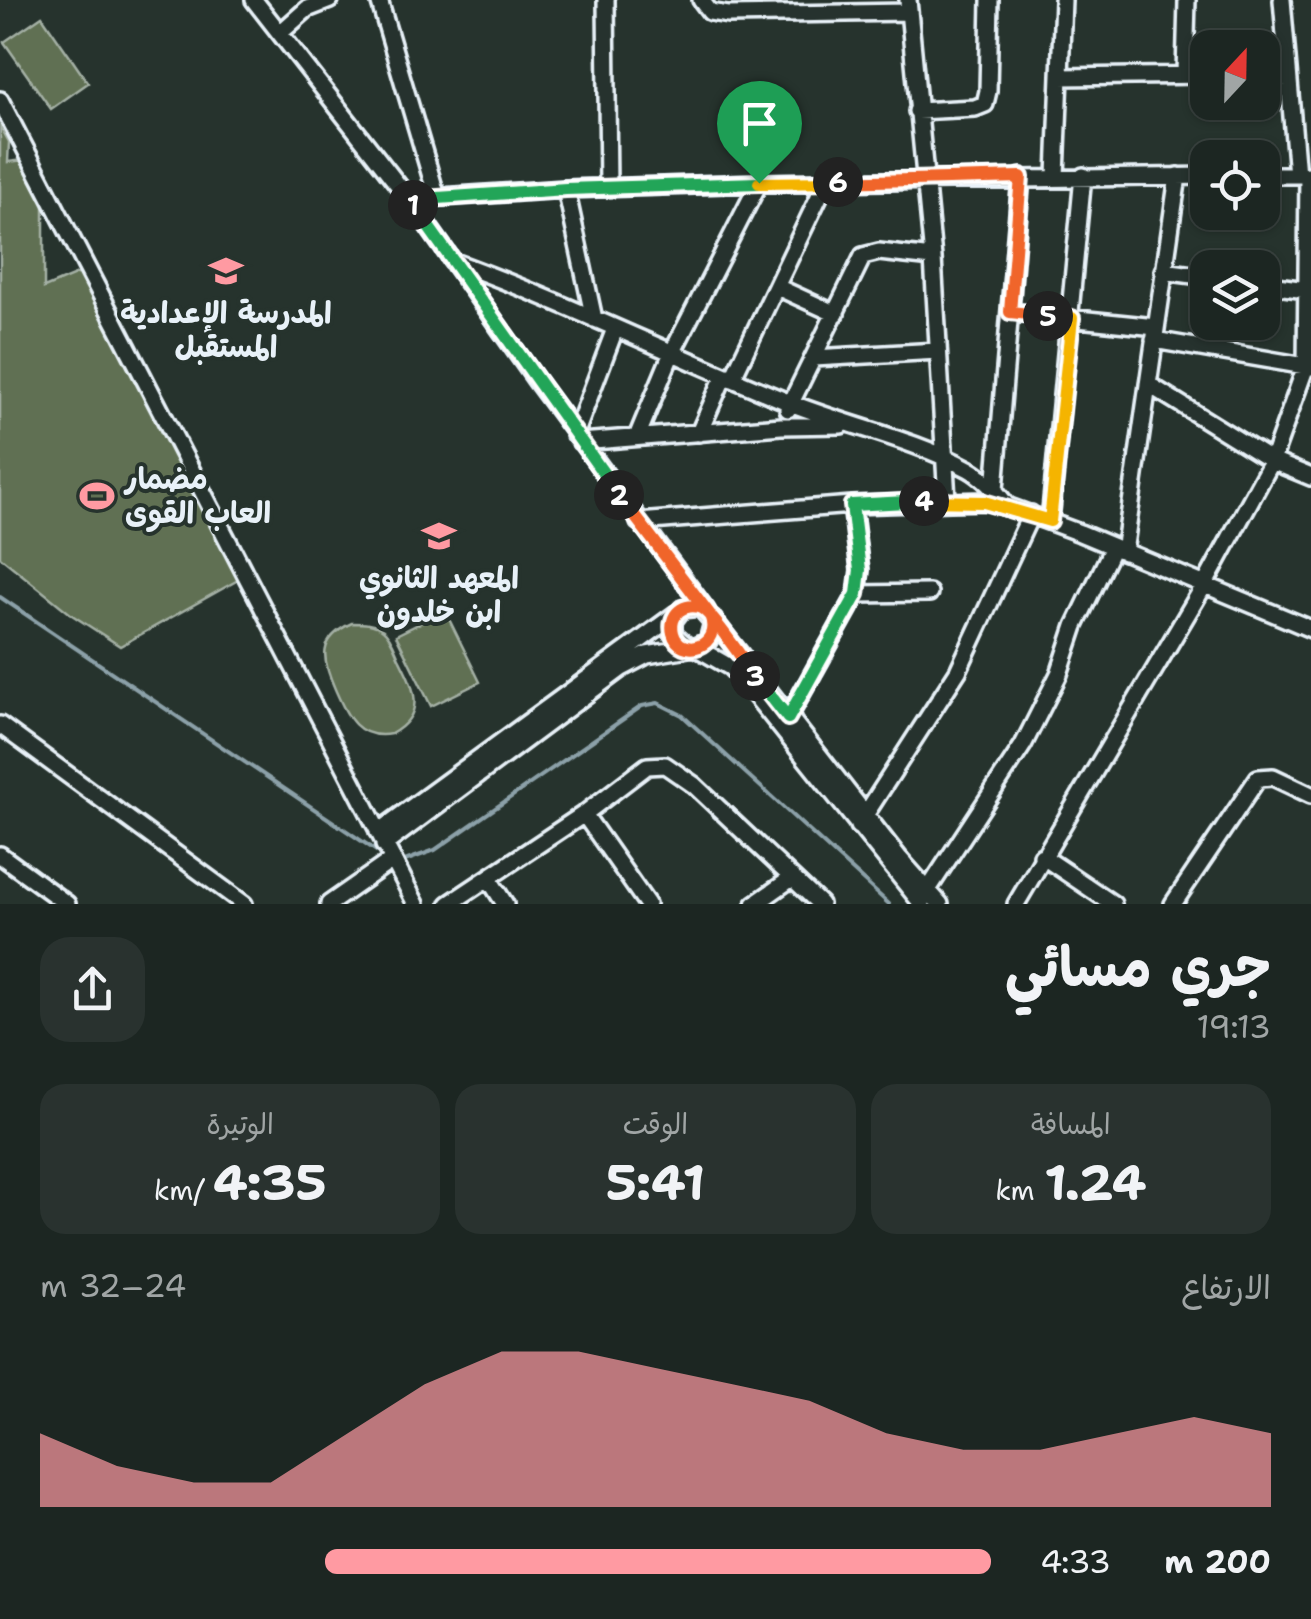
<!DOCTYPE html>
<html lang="ar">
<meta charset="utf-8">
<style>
:root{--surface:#1c2622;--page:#29322f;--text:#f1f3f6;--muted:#a0a5a5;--line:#3a4340;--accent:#ff9aa2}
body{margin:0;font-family:"Shantell Sans","Playpen Sans Arabic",sans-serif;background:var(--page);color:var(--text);direction:rtl;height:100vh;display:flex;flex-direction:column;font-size:38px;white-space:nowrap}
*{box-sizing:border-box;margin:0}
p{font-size:32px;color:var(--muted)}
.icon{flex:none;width:55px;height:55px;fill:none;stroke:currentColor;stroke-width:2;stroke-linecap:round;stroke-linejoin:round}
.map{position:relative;height:904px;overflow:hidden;direction:ltr}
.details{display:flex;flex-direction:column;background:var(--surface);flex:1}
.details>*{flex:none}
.needle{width:65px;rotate:22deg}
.fabs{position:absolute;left:1190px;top:30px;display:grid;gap:20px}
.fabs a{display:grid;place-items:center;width:90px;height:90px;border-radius:20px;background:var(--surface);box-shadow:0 2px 8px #0004,0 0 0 2px var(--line);font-size:50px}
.pin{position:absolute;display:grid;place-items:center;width:85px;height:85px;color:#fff;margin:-102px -42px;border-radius:50% 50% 50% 0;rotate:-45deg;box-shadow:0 0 10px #0007}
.pin .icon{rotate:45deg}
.km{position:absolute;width:50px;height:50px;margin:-25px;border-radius:50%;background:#222;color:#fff;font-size:28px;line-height:50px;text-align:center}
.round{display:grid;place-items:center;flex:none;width:105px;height:105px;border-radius:30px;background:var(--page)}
.head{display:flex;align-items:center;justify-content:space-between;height:170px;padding:0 40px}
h1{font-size:55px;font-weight:700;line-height:75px}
.figures{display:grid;grid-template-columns:repeat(3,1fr);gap:15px;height:170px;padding:10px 40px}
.figures div{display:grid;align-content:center;border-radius:25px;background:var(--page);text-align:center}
.figures b{font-size:50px;font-weight:700}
.figures small{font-size:28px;font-weight:400}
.figures p{font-size:28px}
.chart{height:280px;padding:20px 40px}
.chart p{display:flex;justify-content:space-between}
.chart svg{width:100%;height:180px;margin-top:10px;fill:var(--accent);opacity:.7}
ul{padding:0 40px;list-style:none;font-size:32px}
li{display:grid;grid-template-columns:160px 120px 1fr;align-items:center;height:75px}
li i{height:25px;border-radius:12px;background:var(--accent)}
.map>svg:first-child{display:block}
.green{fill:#607052;stroke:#a4b0a5;stroke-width:2.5}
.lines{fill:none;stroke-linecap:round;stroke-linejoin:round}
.stream{stroke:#8ca1a9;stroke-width:4}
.minor-casing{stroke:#e8f1f8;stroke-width:22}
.minor{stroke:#26332d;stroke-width:15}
.split-1-casing{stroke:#fff;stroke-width:20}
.split-2-casing{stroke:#fff;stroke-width:20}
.split-3-casing{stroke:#fff;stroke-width:20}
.split-4-casing{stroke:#fff;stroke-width:20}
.split-5-casing{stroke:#fff;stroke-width:20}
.split-6-casing{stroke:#fff;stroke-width:20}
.split-7-casing{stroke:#fff;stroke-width:20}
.split-1{stroke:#22a559;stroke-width:12}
.split-2{stroke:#22a559;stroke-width:12}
.split-3{stroke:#f0652b;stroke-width:12}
.split-4{stroke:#22a559;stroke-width:12}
.split-5{stroke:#f5b400;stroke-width:12}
.split-6{stroke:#f0652b;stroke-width:12}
.split-7{stroke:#f5b400;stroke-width:12}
.labels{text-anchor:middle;stroke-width:8;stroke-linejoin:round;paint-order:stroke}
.poi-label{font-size:30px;font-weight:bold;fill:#e8f1f8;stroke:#26332d}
</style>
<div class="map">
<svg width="1311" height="904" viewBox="0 0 1311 904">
<rect width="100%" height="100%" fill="#26332d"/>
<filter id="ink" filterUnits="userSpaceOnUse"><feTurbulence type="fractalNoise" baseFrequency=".01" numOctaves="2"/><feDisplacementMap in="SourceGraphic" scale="20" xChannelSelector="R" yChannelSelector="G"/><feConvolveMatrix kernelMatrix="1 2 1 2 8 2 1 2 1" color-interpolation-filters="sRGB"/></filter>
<g filter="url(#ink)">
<path class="green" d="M42,16l46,67 -37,26 -47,-67z
M0,126l9,16 -1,20 16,-2 20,37v91l38,-16 156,308 -118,66 -48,-31 -72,-58z
M445,611l35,71 -49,24 -35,-71z
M352,623c11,0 22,0 31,7 8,6 12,19 16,28 15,30 29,55 -8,76 -34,6 -44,-18 -56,-45 -13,-30 -18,-50 17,-66z"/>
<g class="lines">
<path class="stream" d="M0,597l378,255
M402,862l33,-12 207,-144 16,-3 24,12 207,189"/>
<g class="minor-casing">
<path id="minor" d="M254,0l155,199 127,181 170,230
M379,0l58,197
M606,0l2,188
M701,0l9,12 18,3 181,-3
M908,0l25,258 14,242
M1282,0l15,175
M280,33l27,-24 23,-9
M1185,74l2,-74
M1060,77l148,-2
M1262,77l25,1
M0,100l416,804
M917,111l58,-3 10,-4 3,-13 2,-91
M1262,175h41
M1056,176l7,-176
M566,189l28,130
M409,199l157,-10 193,-6 449,-7
M452,261c113,41 220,94 331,139 60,25 128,38 186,69 16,9 27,22 38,37
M1163,271l45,6
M1262,284l44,6
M777,287l59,27
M1010,312l146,15
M1154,340l157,27
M814,358l124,-7
M732,379l94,-197
M1148,384l124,77 39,16
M788,409l75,-153 16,-4 54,6
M699,433l25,-57
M575,435l40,-106
M637,437l34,-82 88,-172
M581,442l200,-16 60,-1
M995,489l26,-312
M1050,521l33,-345
M639,522l213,-17 132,-4 23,5 73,27 231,96
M1124,552l54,-376
M857,594l72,-1
M712,618l188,241 40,45
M695,647l35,20 12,12 180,225
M788,718l69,-124 3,-24 -8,-65
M0,725l244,179
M584,814l63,90
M858,826l100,-155 73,-157
M378,832l298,-218
M384,845l238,-177 25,-13 48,-8 13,-6 5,-19 -13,-15 -18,2 -9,12v13l15,13
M0,855l67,49
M1042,856l71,48
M489,879l16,25
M920,902l103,-157 36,-71 16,-48 38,-79
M329,904l63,-44
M449,904l135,-90 63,-48 18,-1 29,20 126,119
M755,904l37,-26
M1016,904l189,-320 67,-123 34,-95 2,-191
M1173,904l85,-126 15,-1 38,18"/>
</g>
<use href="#minor" class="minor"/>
</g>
</g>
<g class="lines" filter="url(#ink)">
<g class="split-1-casing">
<path id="split-1" d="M413,205l-4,-5 157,-11 193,-6"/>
</g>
<g class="split-2-casing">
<path id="split-2" d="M413,205l206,290"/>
</g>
<g class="split-3-casing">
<path id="split-3" d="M619,495l91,120c13,32 -30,45 -37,18 -2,-8 0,-17 6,-22 6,-5 15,-6 22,-3 11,5 44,55 54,68"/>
</g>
<g class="split-4-casing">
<path id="split-4" d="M755,676l33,42 69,-124 3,-24 -8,-65 72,-4"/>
</g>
<g class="split-5-casing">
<path id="split-5" d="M924,501l60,1 66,19 22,-203 -24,-2"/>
</g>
<g class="split-6-casing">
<path id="split-6" d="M838,182l183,-5 -11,135 38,4"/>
</g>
<g class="split-7-casing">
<path id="split-7" d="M759,183l79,-1"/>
</g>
<use href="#split-1" class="split-1"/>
<use href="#split-2" class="split-2"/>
<use href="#split-3" class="split-3"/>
<use href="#split-4" class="split-4"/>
<use href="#split-5" class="split-5"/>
<use href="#split-6" class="split-6"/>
<use href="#split-7" class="split-7"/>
</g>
<defs>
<g id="school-bare" transform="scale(2.7)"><path d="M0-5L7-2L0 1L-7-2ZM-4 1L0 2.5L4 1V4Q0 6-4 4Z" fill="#ff9aa2" stroke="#26332d" stroke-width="2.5" paint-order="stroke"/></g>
<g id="stadium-bare" transform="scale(2.7)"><path d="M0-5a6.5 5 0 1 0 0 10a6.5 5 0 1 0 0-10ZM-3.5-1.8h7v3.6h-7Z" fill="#ff9aa2" stroke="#26332d" stroke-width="2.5" paint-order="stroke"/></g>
</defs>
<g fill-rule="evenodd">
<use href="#school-bare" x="226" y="271"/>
<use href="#stadium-bare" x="97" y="496"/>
<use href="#school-bare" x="439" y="536"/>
</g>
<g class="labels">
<g class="poi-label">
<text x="226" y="323">المدرسة الإعدادية<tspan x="226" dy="34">المستقبل</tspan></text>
<text x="125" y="489" text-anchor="start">مضمار<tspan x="125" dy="34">العاب القوى</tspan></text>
<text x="439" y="588">المعهد الثانوي<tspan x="439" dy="34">ابن خلدون</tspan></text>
</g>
</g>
</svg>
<div class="fabs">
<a><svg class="needle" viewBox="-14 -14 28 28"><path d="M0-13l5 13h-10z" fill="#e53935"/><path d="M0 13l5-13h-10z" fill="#a0a5a5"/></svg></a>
<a><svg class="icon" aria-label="locate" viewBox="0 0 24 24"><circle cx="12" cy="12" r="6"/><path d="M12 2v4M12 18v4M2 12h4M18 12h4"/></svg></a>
<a><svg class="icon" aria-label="layers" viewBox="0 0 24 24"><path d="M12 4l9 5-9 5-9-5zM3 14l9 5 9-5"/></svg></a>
</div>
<div class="pin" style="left:759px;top:183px;background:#1e9e55"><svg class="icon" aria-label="arrive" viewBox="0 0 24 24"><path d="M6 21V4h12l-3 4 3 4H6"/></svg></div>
<b class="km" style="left:413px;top:205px">1</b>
<b class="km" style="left:619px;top:495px">2</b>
<b class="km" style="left:755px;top:676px">3</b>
<b class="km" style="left:924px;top:501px">4</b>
<b class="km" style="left:1048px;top:316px">5</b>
<b class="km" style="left:838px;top:182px">6</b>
</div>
<section class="details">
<div class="head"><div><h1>جري مسائي</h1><p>19:13</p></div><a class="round"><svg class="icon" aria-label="share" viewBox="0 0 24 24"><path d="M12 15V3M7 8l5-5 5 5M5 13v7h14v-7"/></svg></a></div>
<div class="figures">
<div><p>المسافة</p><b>1.24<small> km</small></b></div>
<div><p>الوقت</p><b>5:41</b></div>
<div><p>الوتيرة</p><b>4:35<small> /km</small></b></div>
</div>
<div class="chart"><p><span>الارتفاع</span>24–32 m</p>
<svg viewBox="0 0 160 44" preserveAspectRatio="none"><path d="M0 44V26L10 34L20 38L30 38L40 26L50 14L60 6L70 6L80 10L90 14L100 18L110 26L120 30L130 30L140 26L150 22L160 26V44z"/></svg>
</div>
<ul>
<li><b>200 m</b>4:33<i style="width:70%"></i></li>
</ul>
</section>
